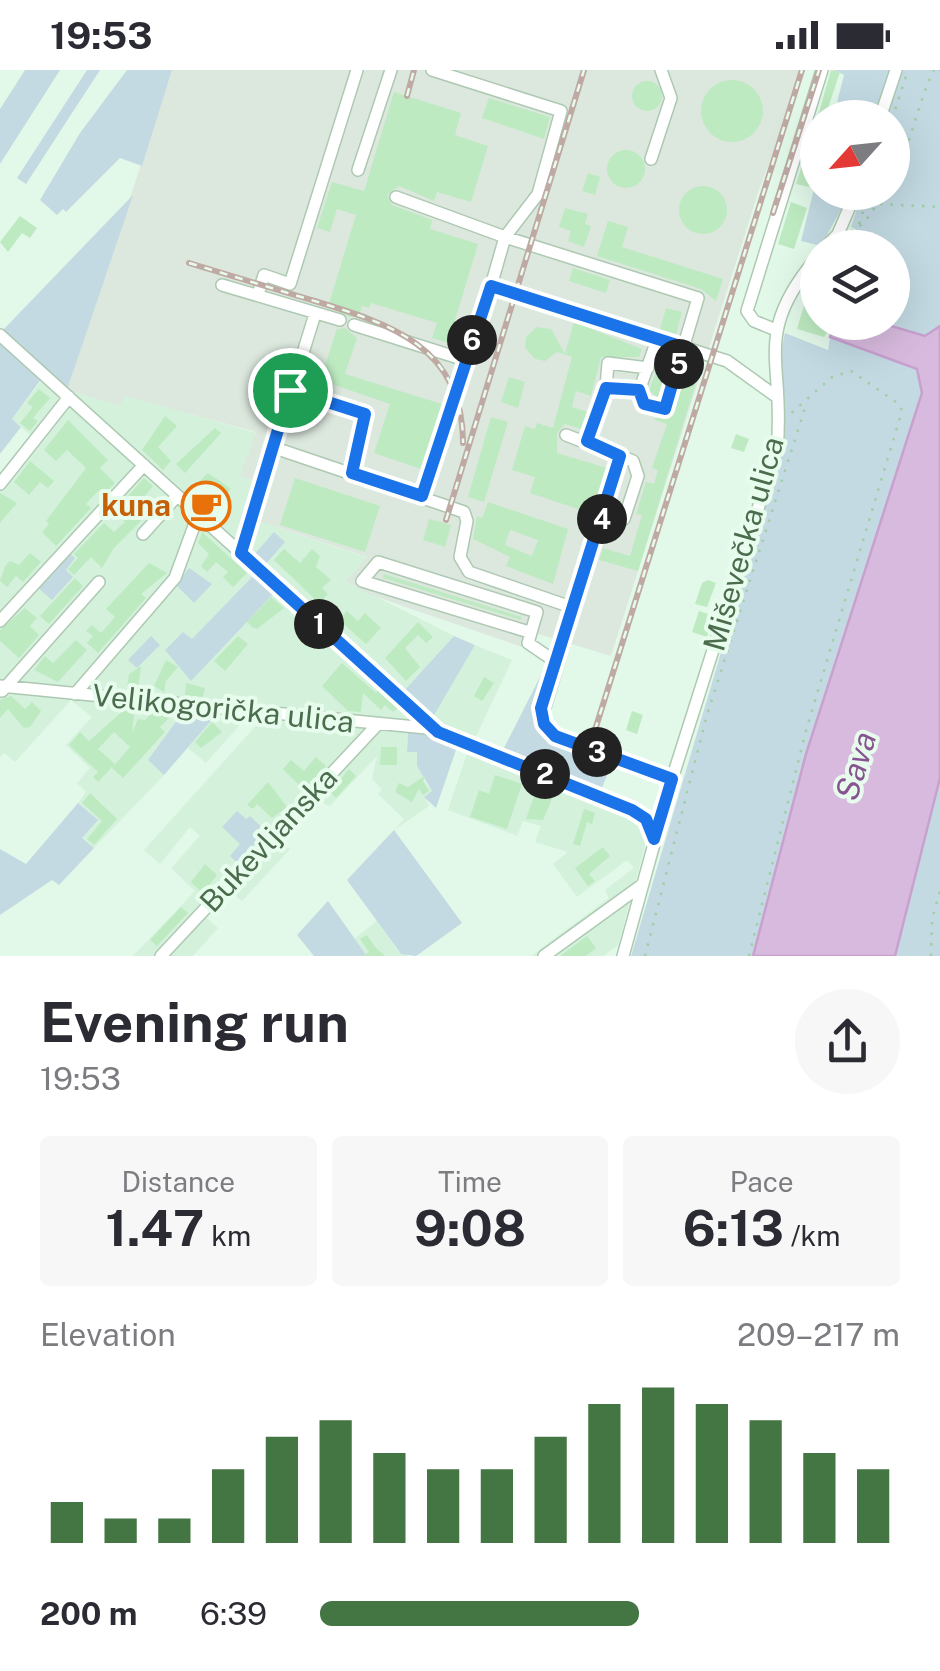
<!DOCTYPE html>
<meta charset="utf-8">
<style>
:root{--surface:#fff;--page:#f7f7f7;--text:#2b2b33;--muted:#7c7c81;--accent:#437643}
body{margin:0;font-family:"Public Sans",sans-serif;background:var(--page);color:var(--text);height:100vh;display:flex;flex-direction:column;font-size:38px;white-space:nowrap}
*{box-sizing:border-box;margin:0}
p{font-size:32px;color:var(--muted)}
.icon{flex:none;width:55px;height:55px;fill:none;stroke:currentColor;stroke-width:2;stroke-linecap:round;stroke-linejoin:round}
.map{position:relative;height:886px;overflow:hidden}
.panel{display:flex;flex-direction:column;background:var(--surface);flex:1}
.panel>*{flex:none}
.needle{width:65px;rotate:243deg}
.buttons{position:absolute;left:800px;top:30px;display:grid;gap:20px}
.buttons a{display:grid;place-items:center;width:110px;height:110px;border-radius:50%;background:var(--surface);box-shadow:0 10px 40px #0002;font-size:50px}
.pin{position:absolute;display:grid;place-items:center;width:85px;height:85px;color:#fff;margin:-42px;border:5px solid #fff;border-radius:50%;box-shadow:0 2px 10px #0007}
.km{position:absolute;width:50px;height:50px;margin:-25px;border-radius:50%;background:#222;color:#fff;font-size:28px;line-height:50px;text-align:center}
.round{display:grid;place-items:center;flex:none;width:105px;height:105px;border-radius:52px;background:var(--page)}
.headline{display:flex;align-items:center;justify-content:space-between;height:170px;padding:0 40px}
h1{font-size:55px;font-weight:700;line-height:75px}
.stats{display:grid;grid-template-columns:repeat(3,1fr);gap:15px;height:170px;padding:10px 40px}
.stats div{display:grid;align-content:center;border-radius:10px;background:var(--page);text-align:center}
.stats b{font-size:50px;font-weight:700}
.stats small{font-size:28px;font-weight:400}
.stats p{font-size:28px}
.chart{height:280px;padding:20px 40px}
.chart p{display:flex;justify-content:space-between}
.chart svg{width:100%;height:180px;margin-top:10px;stroke:var(--accent);stroke-width:6}
ul{padding:0 40px;list-style:none;font-size:32px}
li{display:grid;grid-template-columns:160px 120px 1fr;align-items:center;height:75px}
li i{height:25px;border-radius:12px;background:var(--accent)}
.status{display:flex;justify-content:space-between;align-items:center;height:70px;padding:0 50px;background:var(--surface);direction:ltr}
.status svg{height:28px;fill:currentColor}
.map>svg:first-child{display:block}
.residential{fill:#d4f1dc}
.industrial{fill:#dce8de}
.green{fill:#c3dae3}
.water{fill:#d8bade;stroke:#c8a1cf;stroke-width:2.5}
.building{fill:#bdeac1;fill-rule:evenodd}
.lines{fill:none;stroke-linecap:round;stroke-linejoin:round}
.minor-casing{stroke:#adc9b2;stroke-width:14}
.path{stroke:#a1cea5;stroke-width:2.5;stroke-dasharray:2.5 8;stroke-linecap:butt}
.minor{stroke:#fff;stroke-width:11}
.rail-casing{stroke:#bfa9a3;stroke-width:6}
.rail{stroke:#e7fced;stroke-width:2.5;stroke-dasharray:8;stroke-linecap:butt}
.route-casing{stroke:#fff;stroke-width:20}
.route{stroke:#1a73e8;stroke-width:12}
.labels{text-anchor:middle;stroke-width:8;stroke-linejoin:round;paint-order:stroke}
.food-label{font-size:30px;font-weight:bold;fill:#c56008;stroke:#e7fced;text-anchor:end}
.street-label{font-size:30px;fill:#4c6c4e;stroke:#e7fced}
.water-label{font-size:32px;font-style:italic;fill:#875390;stroke:#e7fced}
</style>
<div class="status"><b>19:53</b><svg viewBox="0 0 49 12"><path d="M0 12V9h3v3zM5 12V6h3v6zM10 12V3h3v9zM15 12V0h3v12zM26 1h20v11H26zM47 4h2v5h-2z"/></svg></div>
<div class="map">
<svg width="940" height="886" viewBox="0 0 940 886">
<rect width="100%" height="100%" fill="#e2f8e9"/>
<path class="residential" d="M48,302l19,18 53,16 5,-11 131,38 -15,43 26,8 -11,36 112,38 -21,24 107,54 -51,56 29,27 43,-74 37,15 -43,91 138,54 37,22 1,19 -27,99 -15,11h-72l78,-58 -4,-8 29,-22 -7,-8 -50,37 -24,-33 15,-12 -33,-10 6,-16 -18,-5 -6,15 -69,-26 20,-59 -32,-14 -28,-5 -1,19 10,1 6,27 9,12 -7,6 4,9 -35,24 10,-11 -26,-25 4,-5 -10,-10 5,-23 -47,50 -18,-7 -6,7 6,6 -8,9 -7,-6 -20,22 13,12 -48,52 -14,-12 -24,27 14,12 -25,28h-60l62,-65 -24,-23 29,-32 -10,-9 -30,37 -16,-14 117,-130 -15,-2 -40,45 -18,-15 27,-33 -32,-2 -34,47 15,15 -70,73 -12,-10 15,-18 -19,-17 8,-11 -9,-9 13,-15 -24,-23 26,-28 -21,-17 -56,62 -10,-9 -5,4v-278l33,-42 -21,-18z
M377,851l23,33 5,-3 3,5h-41l-12,-18z"/>
<path class="industrial" d="M172,0h632l-45,120 -148,466 -76,-23 -7,16 -160,-55 -22,-13 21,-24 -111,-37 10,-36 -26,-8 16,-44 -131,-36 -5,10 -53,-16z"/>
<path class="green" d="M25,0h35l-60,94v-55z
M87,0h13l-74,114 -9,-6z
M127,0h45l-30,96 -22,-8 -54,54 -3,-3 -6,6 -17,-15 40,-67z
M834,0h57l-15,47 -43,1 11,-43z
M902,0h38v256l-15,10 -44,-13 11,-1v-74l-34,-1 5,-14 -12,-6 11,-34 30,-1v-74l-5,-1z
M817,107l1,15 32,1 -29,53 -20,-5z
M133,125l-66,195 -64,-60z
M785,263l43,17 2,-13 87,31 5,25 -116,361 -53,202h-122l150,-506c5,-38 -6,-80 4,-117z
M0,270l42,38 -30,41 9,8 -21,27z
M274,462l11,10 -21,24 -11,-10z
M69,483l6,5 -9,12 7,7 -21,23 -15,-13z
M189,498l23,16 -18,19 -18,-18z
M255,504l20,18 -84,89 -26,-31 18,-18 9,7z
M151,566l9,9 -23,23 -9,-8z
M454,566l21,9 -43,74 -30,-26z
M543,601l4,1c-22,77 -1,66 64,92l-10,27 -99,-39z
M183,642l33,3 -52,60 -16,-15z
M408,662l16,1 33,14 -21,61 -12,-11 8,-6 -15,-25v-14h-10z
M940,708v178h-45z
M78,733l20,17 -16,18 12,10 -35,37 -7,-5 -52,35v-66l26,15z
M237,741l9,8 4,-3 17,16 -26,34 -11,-10 10,-12 -18,-17z
M394,760l68,93 -46,33 -15,-2 -54,-74z
M328,831l39,55h-53l-17,-21z"/>
<path class="water" d="M835,253h46l44,13 15,-10v452l-45,178h-142l53,-202 116,-361 -5,-24 -87,-32z"/>
<path class="building" d="M831,0l9,2 -15,45 -7,-1z
M701 41a31 31 0 1 1 62 0a31 31 0 1 1-62 0Z
M632 26a15 15 0 1 1 30 0a15 15 0 1 1-30 0Z
M394,22l67,21 -6,22 33,11 -17,56 -34,-10 -3,9 -35,-15 -12,9 5,10 40,15 -2,9 48,15 -25,83 13,4 -5,16 -29,-9 5,-15 -66,-20 -2,5 -7,-2 -3,11h-10l-21,-10 28,-92 -19,-6 -7,23 -13,-4 15,-46 32,9z
M489,28l61,19 -6,22 -62,-21z
M811,67l7,1v33l-9,16 -13,-3z
M607 99a19 19 0 1 1 38 0a19 19 0 1 1-38 0Z
M588,103l12,4 -5,18 -13,-4z
M679 140a24 24 0 1 1 48 0a24 24 0 1 1-48 0Z
M791,132l16,6 -13,41 -16,-5z
M565,138l23,6 -3,10 6,2 -7,21 -16,-6 3,-10 -12,-4z
M20,146l17,12 -7,10 -8,-5 -14,19 -8,-10z
M608,151l20,6 -6,20 101,32 -7,22 -15,-12 -104,-33z
M573,198l37,12 -4,13 -37,-12z
M805,232l13,4v16h16l-10,15 -27,-8z
M666,238l16,4 -6,22 -16,-5z
M574,252l68,27 -3,8h-38l-10,39 -15,-5 -4,16 16,5 -7,17 -16,-5 -8,9v20l50,15 -14,46 -63,-21 5,-16 -23,-7 13,-44 10,3 2,-6 16,5 19,-71 -15,-5 -12,9 -10,-2 -10,-11 1,-11 11,-10 14,2 14,25z
M345,258l12,10 -12,36 97,30 -21,65 -47,-16 16,-49 -70,-24 17,-51z
M663,282l8,3 -12,43 -10,-7z
M690,289l12,4 -64,208 -39,-11 4,-12 27,8 12,-41 -6,-1 10,-32 8,2 4,-14 -6,-2 15,-44 -15,-5 20,-4z
M509,307l16,5 -7,26 -17,-6z
M39,319l11,9 -17,20 5,3 -8,10 -10,-8 13,-16 -6,-4z
M165,346l12,10 -19,21 13,14 -8,9 -21,-20z
M491,347l17,5 -24,80 -16,-5z
M68,350l40,40 -8,8 15,15 -12,13 -5,-5 -12,13 5,4 -35,38 -14,-14 7,-8 -3,-3 40,-53 -19,-18 -11,11 -12,-11z
M215,358l6,5 -36,40 -9,-9z
M736,364l13,5 -5,13 -13,-4z
M30,391l24,20 -6,7 -8,-6 -11,13 -15,-13z
M208,403l23,16 -23,21 -20,-18z
M144,408l9,8 -13,16 10,10 -36,36 -12,20 -11,-11 -17,18 -6,-6 10,-11 -4,-4 30,-31 10,9 11,-10 -11,-10z
M295,408l85,28 -15,46 -85,-27z
M0,423l17,10 -17,20z
M488,432l80,27 -15,55 -47,-18 4,-9 -37,-18 4,-23 5,2zM510,460l28,10 -6,16 -27,-11z
M429,449l22,6 -6,22 -22,-7z
M202,462l45,41 -14,14 -10,-10 5,-5 -12,-10 -9,10 -6,-6 8,-12 -11,-11z
M284,479l16,14 12,-14 8,7 -4,11 15,13 -9,8 6,6 -9,9 -45,-43z
M30,483l11,9 -18,20 -7,-6 -9,11 -7,-6 5,-15 5,-5 9,4z
M149,493l18,10 -26,21 5,4 -48,55 -11,-10 6,-7 -7,-5 6,-6 9,8 14,-16 -9,-8z
M384,504l138,43 -1,3 -138,-42z
M75,508l8,8 -34,38 -9,-8z
M708,510l8,3 -9,24 -12,-3 7,-21z
M271,527l13,11 -27,21 -5,-2 -5,-5z
M25,538l12,10 -7,8 9,9 -20,23 -19,-17v-11z
M347,541l11,10 7,-8 16,15 -15,16 -27,-24z
M699,541l15,5 -7,21 -15,-5z
M418,552l15,15 -7,6 -8,-8 -13,13 15,19 -14,14 -21,-23z
M238,566l10,8 -23,27 -11,-10z
M76,570l11,10 -29,32 -24,-12 11,-14 8,7z
M166,590l12,7 -12,14 -2,11 -10,-6z
M342,593l34,30 2,-3 20,18 -5,4 -8,-7 -4,5 -18,-17 -2,19 -13,-1 -26,-25z
M141,596l-3,24 -11,-2 2,-14z
M484,607l10,6 -12,18 -8,-5z
M186,613l19,5 -2,9 -18,-2z
M11,626l14,13 7,-7 9,9 -11,16 -6,1 -16,-19 -8,9v-18z
M126,638l8,7 -2,18 6,-14 7,1 8,-9 17,6 -10,10 5,5 -42,46 -11,-10 18,-21 -16,-15 -16,17 17,15 -17,18 -5,-5 5,-5 -29,-27 11,-13 9,9z
M632,641l11,4 -6,19 -11,-4z
M212,652l10,10 -21,16 -6,-6z
M381,677h16v18h-17z
M316,687l10,9 -22,24 -21,-21 8,-9 13,11z
M349,699l7,7 -20,22 -6,-6z
M426,705l-3,6 6,10 -6,4 -4,-6 -7,13 -17,-10 4,-9 9,4z
M495,705l27,9 -15,45 -37,-12 9,-27 10,4z
M268,712l19,25 -15,11 -15,-14 -4,5 -6,-4z
M541,722l12,5 -10,23 -17,-1 8,-23 5,1z
M90,723l27,26 -23,26 -7,-6 15,-18 -20,-18z
M584,739l11,4 -3,11 -5,-2 -7,24 -7,-2z
M603,777l7,9 -21,18 6,7 -7,5 -13,-18z
M205,794l12,11 -14,19 -12,-12z
M181,837l7,6 -31,33 -7,-6z
M367,865l8,12 10,9h-23l7,-4 -9,-13z
M587,866l9,12 -10,8h-26z"/>
<g class="lines">
<g class="minor-casing">
<path id="minor" d="M880,48l16,-48
M651,89l20,-61 -10,-28
M358,100l33,-100
M396,127l109,40 33,-43 23,-83 -129,-41
M825,178l13,-14 18,-42
M222,215l118,35
M491,216l14,-49 193,61 -33,111 -21,-5 -5,-13 -33,-3
M258,224l6,-19 26,9 67,-214
M354,255l111,35
M776,260l-22,-9 -7,-10 75,-241
M0,265l434,393
M290,320l75,24 -13,59
M639,321l18,-51
M566,365l67,26 5,15 -14,43 -27,16 -55,182c11,31 99,51 130,62
M587,371l19,-53 2,-25 40,5
M272,377l192,65 3,9 -7,36 9,15 105,36
M0,414l69,-87
M422,427l69,-211 236,75 50,36
M143,464l34,-38
M597,465l23,-79
M241,483l74,-239
M0,551l144,-156
M529,562l-167,-51 16,-19 159,50 -9,31 28,19
M0,616l426,42 205,81 15,10 8,20
M2,621l97,-109
M75,624l100,-116 23,-63
M161,886l216,-231
M544,886l98,-71
M623,886l49,-177 105,-330c9,-88 -27,-113 41,-193"/>
</g>
<path class="path" d="M939,0h1
M892,49l16,-49
M892,109c20,-35 24,-73 42,-109
M880,134l60,3
M859,154l10,-32
M851,162l14,-10 20,-30
M645,886l62,-241 99,-310
M749,886l58,-229 95,-316 -3,-7 -48,-33 -19,6 -44,39
M931,886l1,-37 8,-28"/>
<use href="#minor" class="minor"/>
<g class="rail-casing">
<path id="rail" d="M407,26l7,-26
M773,143l46,-143
M189,193c40,12 79,24 119,36 79,24 155,45 155,144
M446,450l138,-450
M595,660l207,-660"/>
</g>
<use href="#rail" class="rail"/>
</g>
<g class="lines">
<g class="route-casing">
<path id="route" d="M491,216l192,61 -18,62 -21,-5 -5,-14 -33,-2 -19,53 33,15 -79,252 3,16 11,12 117,43 -18,60 -8,-20 -14,-9 -194,-78 -197,-179 49,-163 75,24 -13,59 70,23z"/>
</g>
<use href="#route" class="route"/>
</g>
<defs>
<g id="cafe-ring" transform="scale(2.5)"><circle r="9.5" fill="#e7fced" stroke="#e8710a" stroke-width="1.5"/><path d="M-5.5-4.5H6V0H3Q3 3.5 0 3.5H-2.5Q-5.5 3.5-5.5 0ZM3-3.2v2h1.7v-2ZM-6 4.5H4V6H-6Z" fill="#e8710a"/></g>
</defs>
<g fill-rule="evenodd">
<use href="#cafe-ring" x="206" y="436"/>
</g>
<g class="labels">
<g class="food-label">
<text x="171" y="446">kuna</text>
</g>
<g class="street-label">
<text transform="translate(744 474) rotate(-74)" y="10">Miševečka ulica</text>
<text transform="translate(223 639) rotate(6)" y="10">Velikogorička ulica</text>
<text transform="translate(269 770) rotate(-47)" y="10">Bukevljanska</text>
</g>
<g class="water-label">
<text transform="translate(856 696) rotate(-73)" y="11">Sava</text>
</g>
</g>
</svg>
<div class="buttons">
<a><svg class="needle" viewBox="-14 -14 28 28"><path d="M0-13l5 13h-10z" fill="#e53935"/><path d="M0 13l5-13h-10z" fill="#7c7c81"/></svg></a>
<a><svg class="icon" aria-label="layers" viewBox="0 0 24 24"><path d="M12 4l9 5-9 5-9-5zM3 14l9 5 9-5"/></svg></a>
</div>
<div class="pin" style="left:290px;top:320px;background:#1e9e55"><svg class="icon" aria-label="arrive" viewBox="0 0 24 24"><path d="M6 21V4h12l-3 4 3 4H6"/></svg></div>
<b class="km" style="left:319px;top:554px">1</b>
<b class="km" style="left:545px;top:704px">2</b>
<b class="km" style="left:597px;top:682px">3</b>
<b class="km" style="left:602px;top:449px">4</b>
<b class="km" style="left:679px;top:294px">5</b>
<b class="km" style="left:472px;top:270px">6</b>
</div>
<section class="panel">
<div class="headline"><div><h1>Evening run</h1><p>19:53</p></div><a class="round"><svg class="icon" aria-label="share" viewBox="0 0 24 24"><path d="M12 15V3M7 8l5-5 5 5M5 13v7h14v-7"/></svg></a></div>
<div class="stats">
<div><p>Distance</p><b>1.47<small> km</small></b></div>
<div><p>Time</p><b>9:08</b></div>
<div><p>Pace</p><b>6:13<small> /km</small></b></div>
</div>
<div class="chart"><p><span>Elevation</span>209–217 m</p>
<svg viewBox="0 0 160 44" preserveAspectRatio="none"><path d="M5 44V34M15 44V38M25 44V38M35 44V26M45 44V18M55 44V14M65 44V22M75 44V26M85 44V26M95 44V18M105 44V10M115 44V6M125 44V10M135 44V14M145 44V22M155 44V26"/></svg>
</div>
<ul>
<li><b>200 m</b>6:39<i style="width:55%"></i></li>
</ul>
</section>
